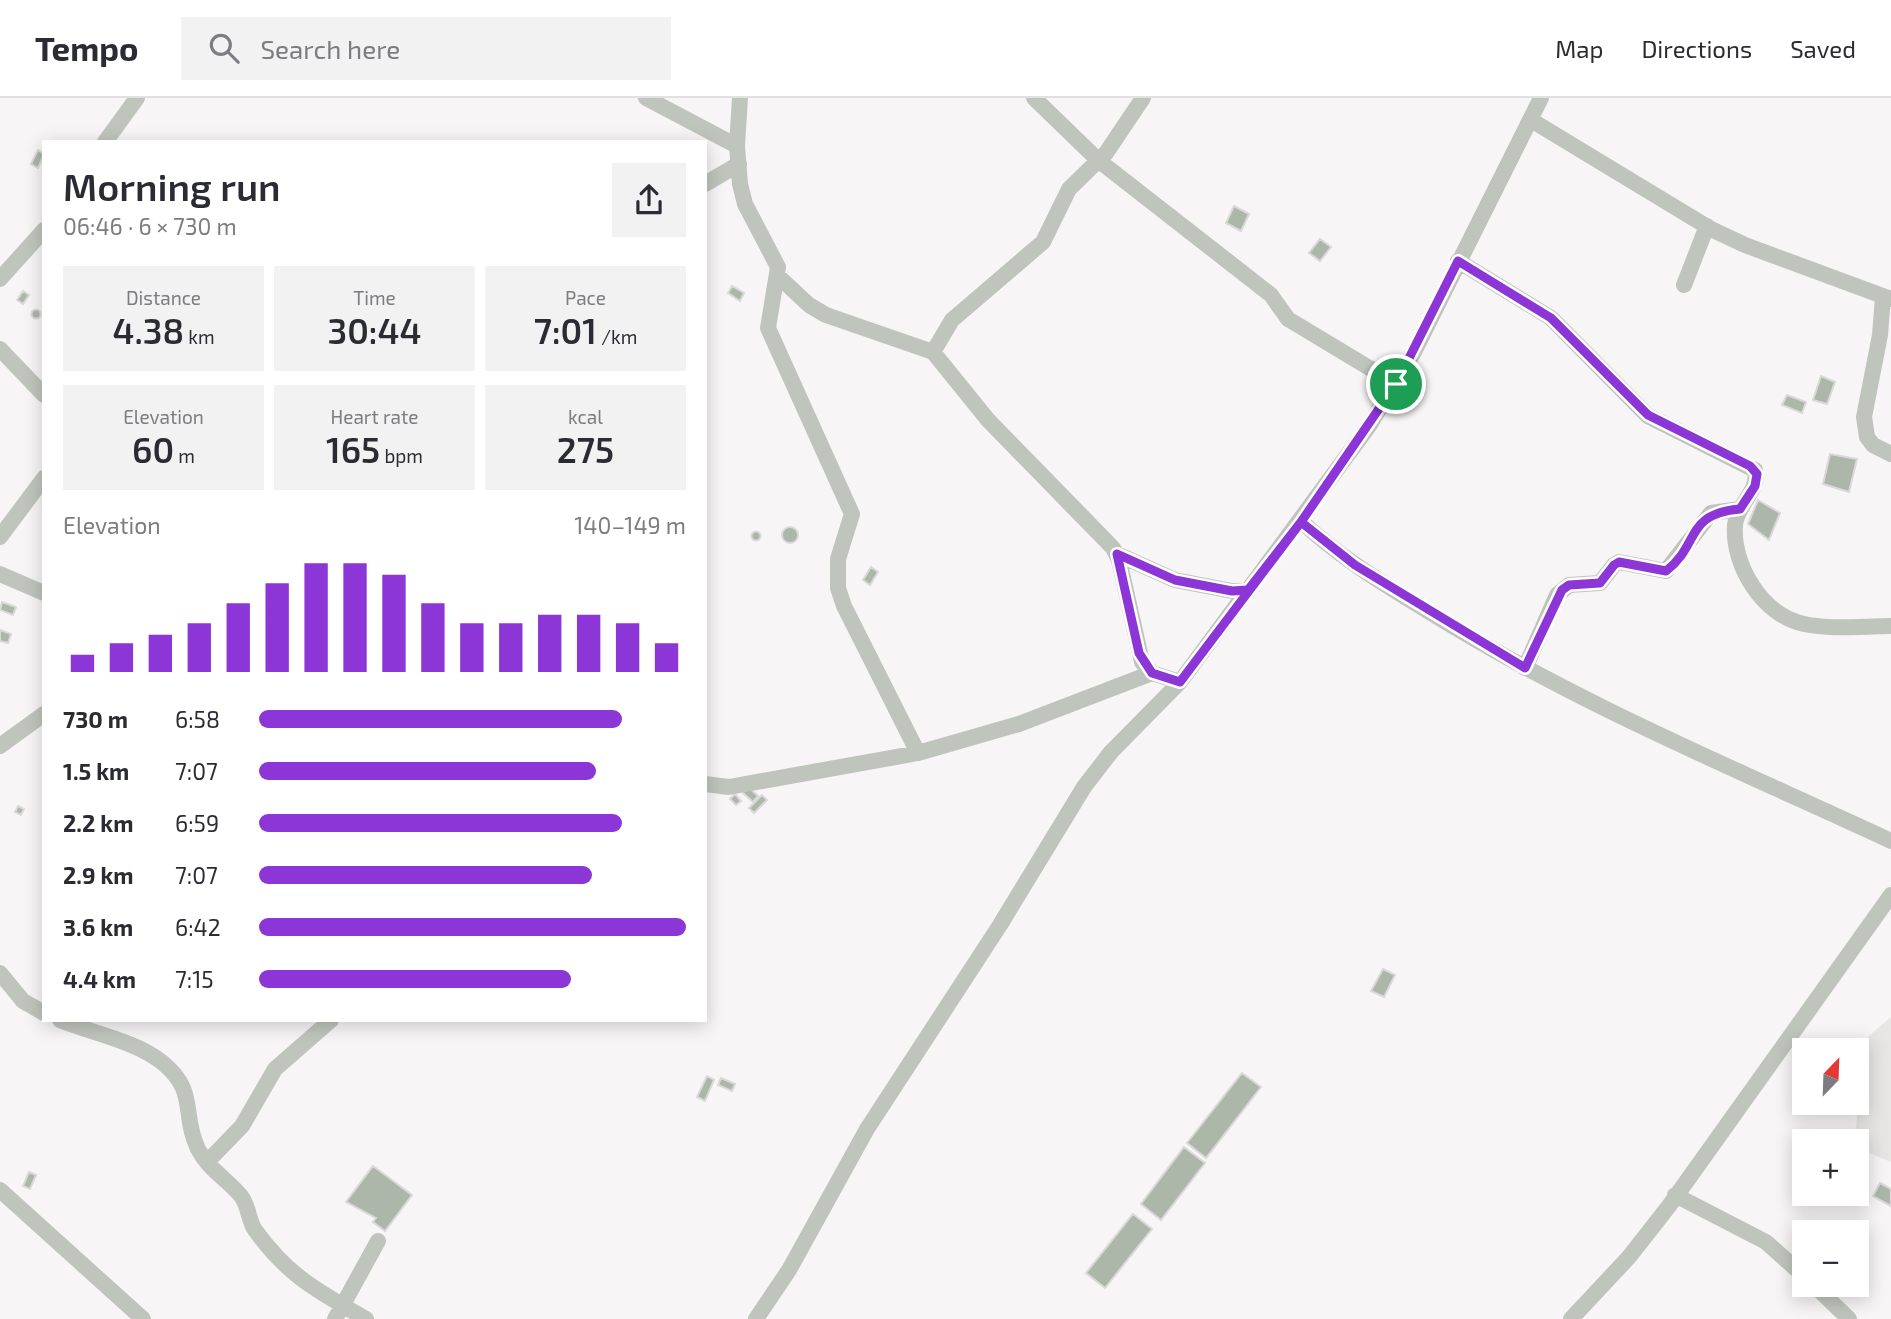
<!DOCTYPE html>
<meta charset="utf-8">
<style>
:root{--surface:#fff;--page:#f2f2f3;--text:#2b2b33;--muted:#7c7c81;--line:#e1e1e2;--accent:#8c36d8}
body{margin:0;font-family:"Exo 2",sans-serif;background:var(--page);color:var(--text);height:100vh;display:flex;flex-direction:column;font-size:26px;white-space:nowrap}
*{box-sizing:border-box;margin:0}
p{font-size:23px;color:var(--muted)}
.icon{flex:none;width:38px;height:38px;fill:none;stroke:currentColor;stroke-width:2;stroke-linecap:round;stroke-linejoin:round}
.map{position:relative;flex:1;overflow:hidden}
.panel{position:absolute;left:42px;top:42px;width:665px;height:882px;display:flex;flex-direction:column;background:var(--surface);border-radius:0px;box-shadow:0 4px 18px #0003}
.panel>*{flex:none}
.needle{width:46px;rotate:23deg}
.controls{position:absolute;left:1792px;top:940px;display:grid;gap:14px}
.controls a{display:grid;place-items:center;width:77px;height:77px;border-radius:0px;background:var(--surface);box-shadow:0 4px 18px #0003;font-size:35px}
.pin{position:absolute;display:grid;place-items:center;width:60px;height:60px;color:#fff;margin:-30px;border:4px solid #fff;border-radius:50%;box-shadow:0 2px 7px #0007}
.round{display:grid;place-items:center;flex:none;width:74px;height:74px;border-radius:0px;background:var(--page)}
.head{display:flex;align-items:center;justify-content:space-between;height:119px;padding:0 21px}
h1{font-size:38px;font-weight:600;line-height:52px}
.metrics{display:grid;grid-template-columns:repeat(3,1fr);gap:10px;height:119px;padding:7px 21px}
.metrics div{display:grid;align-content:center;border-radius:0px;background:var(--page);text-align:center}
.metrics b{font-size:35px;font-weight:600}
.metrics small{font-size:19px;font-weight:400}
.metrics p{font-size:19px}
.chart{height:196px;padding:14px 21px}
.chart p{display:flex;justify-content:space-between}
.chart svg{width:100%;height:126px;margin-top:7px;stroke:var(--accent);stroke-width:6}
ul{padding:0 21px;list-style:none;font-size:23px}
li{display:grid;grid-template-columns:112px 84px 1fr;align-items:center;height:52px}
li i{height:18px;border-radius:9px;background:var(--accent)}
header{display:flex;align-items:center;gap:42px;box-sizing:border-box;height:98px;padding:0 35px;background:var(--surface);border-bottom:2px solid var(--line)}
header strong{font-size:33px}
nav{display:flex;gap:38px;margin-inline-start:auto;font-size:24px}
.search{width:490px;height:63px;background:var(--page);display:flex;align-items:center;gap:18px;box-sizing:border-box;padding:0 24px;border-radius:0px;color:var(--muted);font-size:26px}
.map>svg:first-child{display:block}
.built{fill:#e7e6e5}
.building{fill:#acb6a9;stroke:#dad8d9;stroke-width:2}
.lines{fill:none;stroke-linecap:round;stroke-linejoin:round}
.street{stroke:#bfc5bd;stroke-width:16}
.route-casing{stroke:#fff;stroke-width:14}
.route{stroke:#8c36d8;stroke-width:9}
</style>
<header>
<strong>Tempo</strong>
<div class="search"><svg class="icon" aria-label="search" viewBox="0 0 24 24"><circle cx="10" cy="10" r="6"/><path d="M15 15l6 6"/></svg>Search here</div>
<nav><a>Map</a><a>Directions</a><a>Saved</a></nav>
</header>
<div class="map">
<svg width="1891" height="1221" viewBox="0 0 1891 1221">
<rect width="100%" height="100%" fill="#f8f5f7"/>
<path class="built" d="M1891,919v145l-34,-14 -2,-7 8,-100z"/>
<path class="building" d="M38,52l6,4 -6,14 -7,-4z
M1234,108l15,8 -8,17 -15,-8z
M1320,141l11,8 -11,14 -11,-8z
M732,188l12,7 -4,8 -12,-8z
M23,193l6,4 -6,9 -6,-4z
M31.5 216a4.5 4.5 0 1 1 9 0a4.5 4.5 0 1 1-9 0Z
M1821,278l14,6 -8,22 -14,-4z
M1787,297l19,7 -4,11 -20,-8z
M1830,356l27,5 -8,33 -26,-8z
M1758,402l22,13 -11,27 -21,-16z
M782 437a8 8 0 1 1 16 0a8 8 0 1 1-16 0Z
M751.5 438a4.5 4.5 0 1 1 9 0a4.5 4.5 0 1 1-9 0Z
M871,469l7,5 -8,13 -7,-5z
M2,504l14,5 -3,8 -13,-5z
M0,532l11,4 -3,9 -8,-2z
M747,688l11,10 -5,6 -11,-10z
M735,696l6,7 -5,4 -6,-6z
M762,697l5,5 -13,13 -5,-5z
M18,708l6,3 -3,6 -6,-3z
M1383,871l12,6 -11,22 -13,-6z
M1242,975l19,14 -55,71 -19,-15z
M707,978l7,4 -9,21 -8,-4z
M721,980l14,6 -3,7 -14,-6z
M1184,1049l21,16 -44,57 -20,-16z
M373,1068l39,29 -27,36 -12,-9 3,-4 -30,-16z
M29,1074l7,3 -6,14 -7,-3z
M1880,1085l11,6v17l-18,-10z
M1133,1116l19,15 -47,59 -19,-15z"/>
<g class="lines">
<path class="street" d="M646,0l91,48
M740,0l-3,48 3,38 5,20 33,63 -10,61 84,186 -14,45v29l6,18 74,147
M1034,0l64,62 173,135 17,24 108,65
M1531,22l180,109 34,16 146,54
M105,44l32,-44
M705,86l34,-20
M1458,163l93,57 97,98 107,54c5,21 -18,34 -20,55 -3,40 27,90 69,99 28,6 59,2 87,2
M779,179l30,28 17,10 107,37 55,68 125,128 6,12 23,102 10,11 28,9
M0,181l44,-49
M1684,187l23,-59
M1883,199l-3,38 -16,82 3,20 6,8 18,9
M0,251l44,46
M933,254l19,-32 91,-78 26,-53 37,-36 37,-55
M1301,423c39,37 85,64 130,92 145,90 305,156 460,228
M0,439l44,-59
M1117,456l58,26 57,11h16
M0,476l44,19
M1525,570l32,-73 12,-10 31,-2 14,-18 5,-3 47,9 45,-58 29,-4
M0,648l44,-32
M705,686l24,3 189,-34 101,-29 133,-51
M0,875l23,28 21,12
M60,922c32,13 76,21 103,43 35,29 18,50 35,86 10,20 29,30 43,47 8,10 7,24 14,34 34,47 63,61 111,89
M207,1064l35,-36 33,-57 56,-49
M0,1092l143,129
M1675,1097l91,47 38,34
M1813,1186l36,35
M335,1221l43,-78
M756,1221l33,-49 78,-141 133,-204 84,-138 27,-35 69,-70 189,-256 46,-76 126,-252
M1571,1221l58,-62 40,-51 222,-311"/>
</g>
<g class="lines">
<g class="route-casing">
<path id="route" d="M1396,286l-95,138 -121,160 -28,-9 -13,-20 -22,-99 58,26 57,11 16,-1 53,-68 54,43 170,103 37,-78 7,-5 31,-2 14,-18 5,-3 47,9c35,-27 18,-57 74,-62l15,-23 2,-12 -7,-8 -102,-51 -97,-97 -93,-57 -62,123"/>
</g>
<use href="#route" class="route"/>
</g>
</svg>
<div class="controls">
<a><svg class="needle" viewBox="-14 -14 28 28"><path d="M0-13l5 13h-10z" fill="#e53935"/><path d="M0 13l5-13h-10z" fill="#7c7c81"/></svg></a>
<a>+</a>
<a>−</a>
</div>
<div class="pin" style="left:1396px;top:286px;background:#1e9e55"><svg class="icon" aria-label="arrive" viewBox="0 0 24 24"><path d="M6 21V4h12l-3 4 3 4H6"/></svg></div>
<section class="panel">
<div class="head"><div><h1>Morning run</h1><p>06:46 · 6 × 730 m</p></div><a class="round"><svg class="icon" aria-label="share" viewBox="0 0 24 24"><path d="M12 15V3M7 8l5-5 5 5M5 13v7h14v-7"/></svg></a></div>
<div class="metrics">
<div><p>Distance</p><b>4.38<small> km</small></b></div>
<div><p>Time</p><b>30:44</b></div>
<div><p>Pace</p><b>7:01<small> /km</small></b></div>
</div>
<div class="metrics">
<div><p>Elevation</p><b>60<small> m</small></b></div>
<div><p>Heart rate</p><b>165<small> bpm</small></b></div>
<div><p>kcal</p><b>275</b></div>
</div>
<div class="chart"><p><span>Elevation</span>140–149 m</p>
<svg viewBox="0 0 160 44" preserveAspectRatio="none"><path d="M5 44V38M15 44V34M25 44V31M35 44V27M45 44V20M55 44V13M65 44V6M75 44V6M85 44V10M95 44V20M105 44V27M115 44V27M125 44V24M135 44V24M145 44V27M155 44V34"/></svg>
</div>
<ul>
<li><b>730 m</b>6:58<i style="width:85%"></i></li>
<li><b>1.5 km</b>7:07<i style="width:79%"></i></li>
<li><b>2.2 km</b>6:59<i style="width:85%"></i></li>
<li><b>2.9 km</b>7:07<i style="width:78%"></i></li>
<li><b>3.6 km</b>6:42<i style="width:100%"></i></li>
<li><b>4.4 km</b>7:15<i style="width:73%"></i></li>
</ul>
</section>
</div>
